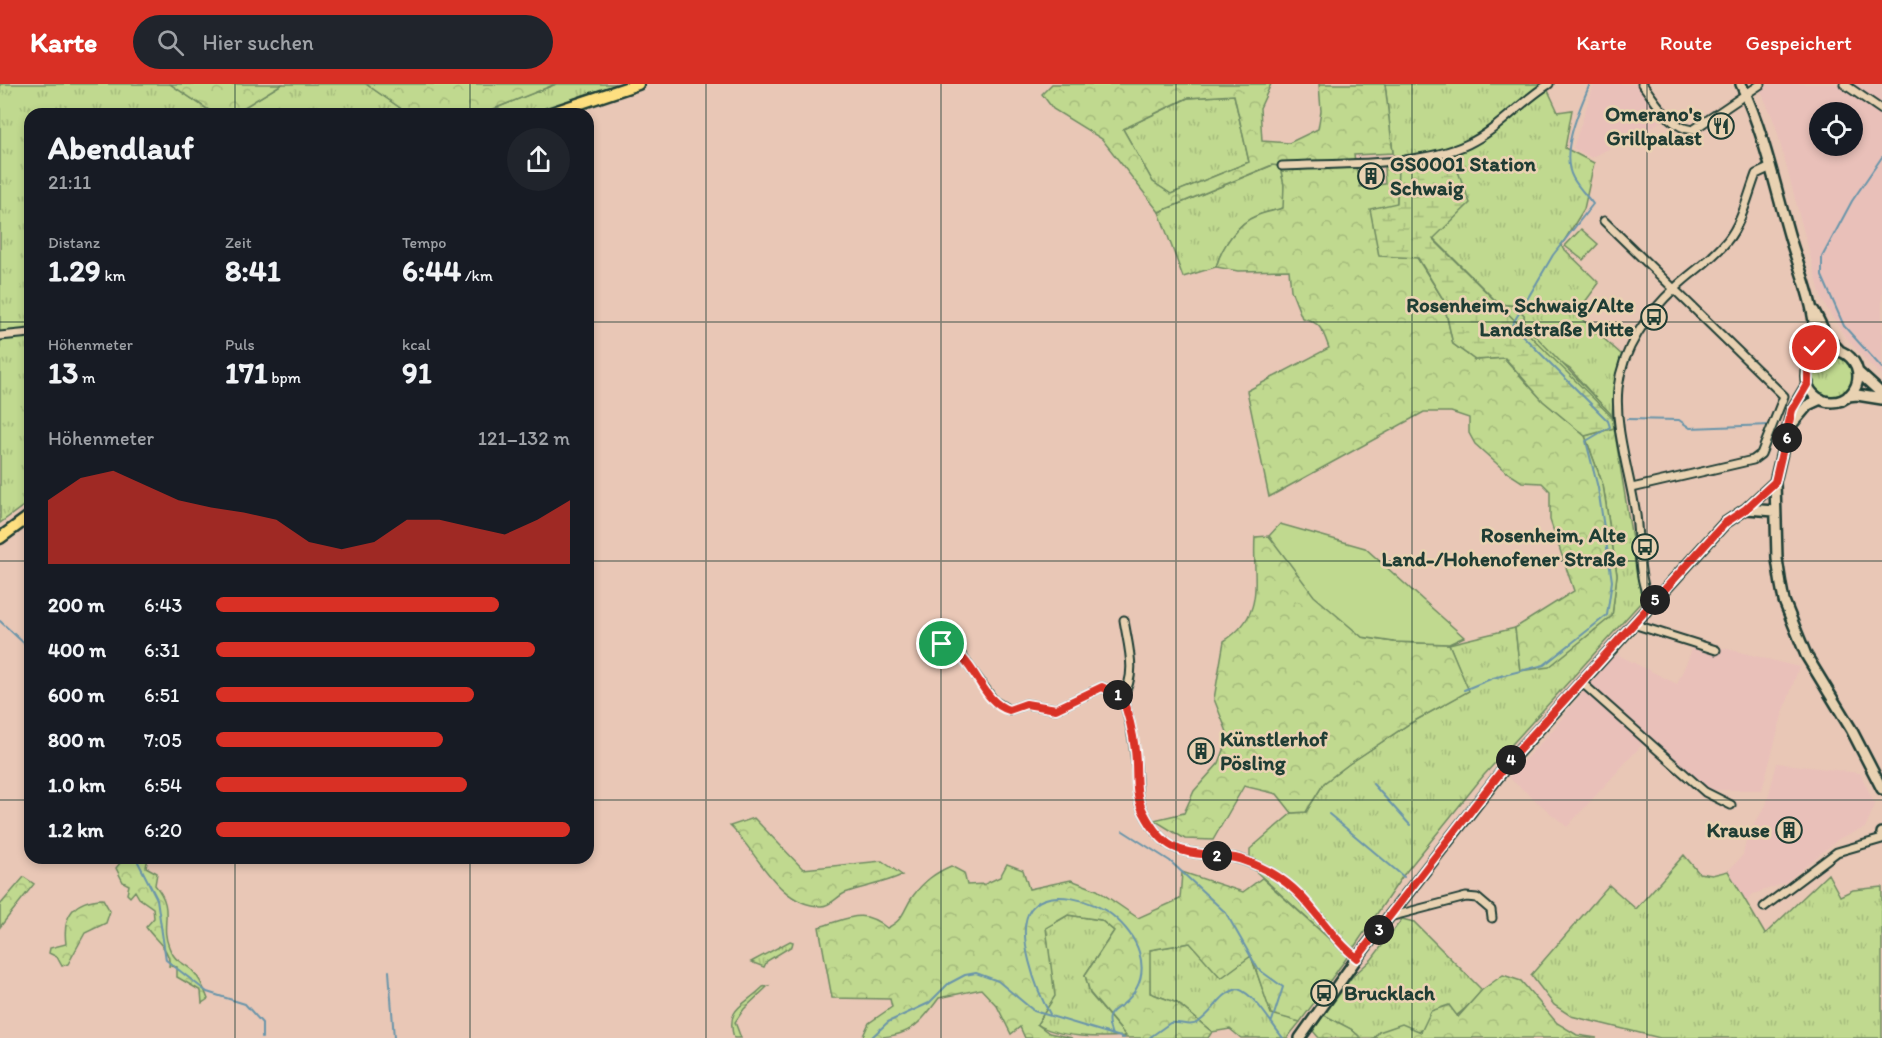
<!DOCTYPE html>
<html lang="de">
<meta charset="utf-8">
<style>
:root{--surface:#171b24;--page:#20242c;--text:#f1f3f6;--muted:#9ea1a6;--accent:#d93025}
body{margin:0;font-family:Itim,sans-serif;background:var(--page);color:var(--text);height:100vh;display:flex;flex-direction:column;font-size:22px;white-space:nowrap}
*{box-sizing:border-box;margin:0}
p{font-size:20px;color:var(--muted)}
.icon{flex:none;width:33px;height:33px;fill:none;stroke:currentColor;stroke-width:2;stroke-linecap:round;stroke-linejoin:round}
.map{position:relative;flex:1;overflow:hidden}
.panel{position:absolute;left:24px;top:24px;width:570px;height:756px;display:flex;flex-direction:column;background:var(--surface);border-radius:18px;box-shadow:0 3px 9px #0003}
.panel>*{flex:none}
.buttons{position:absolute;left:1809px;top:18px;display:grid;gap:12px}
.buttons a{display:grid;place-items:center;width:54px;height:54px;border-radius:50%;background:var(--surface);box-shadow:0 3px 9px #0003;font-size:30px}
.pin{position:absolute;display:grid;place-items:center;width:51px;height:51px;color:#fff;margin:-26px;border:3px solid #fff;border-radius:50%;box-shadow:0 2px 6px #0007}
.km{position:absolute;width:30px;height:30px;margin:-15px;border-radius:50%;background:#222;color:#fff;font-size:16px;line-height:30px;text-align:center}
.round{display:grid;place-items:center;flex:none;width:63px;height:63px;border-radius:32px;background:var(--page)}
.summary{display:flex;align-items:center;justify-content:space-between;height:102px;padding:0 24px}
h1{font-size:33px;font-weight:700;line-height:45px}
.stats{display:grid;grid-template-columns:repeat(3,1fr);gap:9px;height:102px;padding:6px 24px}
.stats div{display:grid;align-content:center}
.stats b{font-size:30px;font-weight:700}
.stats small{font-size:16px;font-weight:400}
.stats p{font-size:16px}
.chart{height:168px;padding:12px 24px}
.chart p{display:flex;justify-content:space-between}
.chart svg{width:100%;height:108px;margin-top:6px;fill:var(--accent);opacity:.7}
ul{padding:0 24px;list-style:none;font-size:20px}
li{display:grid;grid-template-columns:96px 72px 1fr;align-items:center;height:45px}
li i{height:15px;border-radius:8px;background:var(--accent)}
header{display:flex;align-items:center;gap:36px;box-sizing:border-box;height:84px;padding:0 30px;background:var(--accent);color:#fff}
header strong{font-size:28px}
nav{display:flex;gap:33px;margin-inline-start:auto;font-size:21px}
.search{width:420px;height:54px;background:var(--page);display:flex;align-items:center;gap:15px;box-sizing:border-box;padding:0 21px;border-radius:33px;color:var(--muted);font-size:22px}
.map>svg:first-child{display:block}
.built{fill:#e9c0b9;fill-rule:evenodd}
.grass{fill:url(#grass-tufts);stroke:#708b62;stroke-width:1.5}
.forest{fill:url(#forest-crowns);stroke:#708b62;stroke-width:1.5;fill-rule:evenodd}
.wetland{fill:url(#wetland-marsh);stroke:#708b62;stroke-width:1.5}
.park{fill:#c0d98f;stroke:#708b62;stroke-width:1.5}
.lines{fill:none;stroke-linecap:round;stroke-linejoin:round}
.stream{stroke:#6a95aa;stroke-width:2}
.minor-casing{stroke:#1f3d34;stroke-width:11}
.secondary-casing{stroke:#1f3d34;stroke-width:14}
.trunk-casing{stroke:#1f3d34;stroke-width:15}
.minor{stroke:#e9d2b2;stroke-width:7}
.secondary{stroke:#e9d2b2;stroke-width:9}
.trunk{stroke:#fedf80;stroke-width:10}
.route-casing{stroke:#fff;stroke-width:12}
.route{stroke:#d93025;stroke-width:8}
.grid{fill:none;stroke:#1f3d34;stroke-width:1.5;stroke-opacity:0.55}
.labels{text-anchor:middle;stroke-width:5;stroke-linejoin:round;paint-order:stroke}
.poi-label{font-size:21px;font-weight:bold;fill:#1f3d34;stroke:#e9d2b2;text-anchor:end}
</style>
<header>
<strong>Karte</strong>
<div class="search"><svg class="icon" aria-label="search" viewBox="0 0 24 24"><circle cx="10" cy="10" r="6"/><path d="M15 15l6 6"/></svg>Hier suchen</div>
<nav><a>Karte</a><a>Route</a><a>Gespeichert</a></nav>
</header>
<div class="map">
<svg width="1882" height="954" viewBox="0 0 1882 954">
<defs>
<pattern id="grass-tufts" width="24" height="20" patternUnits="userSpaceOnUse" patternTransform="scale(1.5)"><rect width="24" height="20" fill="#c0d98f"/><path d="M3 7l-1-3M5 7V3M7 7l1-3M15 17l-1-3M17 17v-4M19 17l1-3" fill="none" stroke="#a5bb7c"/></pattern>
<pattern id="forest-crowns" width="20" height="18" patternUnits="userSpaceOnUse" patternTransform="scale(1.5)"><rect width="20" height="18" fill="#c0d98f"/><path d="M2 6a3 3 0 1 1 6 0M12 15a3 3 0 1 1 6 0" fill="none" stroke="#a5bb7c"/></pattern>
<pattern id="wetland-marsh" width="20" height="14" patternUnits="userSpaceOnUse" patternTransform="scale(1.5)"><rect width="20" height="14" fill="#c0d98f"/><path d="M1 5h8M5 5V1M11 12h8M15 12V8" fill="none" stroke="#a5bb7c"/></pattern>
</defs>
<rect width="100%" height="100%" fill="#e9c7b6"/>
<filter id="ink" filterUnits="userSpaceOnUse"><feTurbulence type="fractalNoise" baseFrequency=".0167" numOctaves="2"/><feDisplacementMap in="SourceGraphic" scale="12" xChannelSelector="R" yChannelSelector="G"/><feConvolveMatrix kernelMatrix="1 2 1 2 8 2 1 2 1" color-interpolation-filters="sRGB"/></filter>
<g filter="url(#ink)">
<path class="built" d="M1594,0h43l28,35 -41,25h-7l-25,14 -19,-10z
M1758,0h124v291l-11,-9 -28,-32 -21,-34 -47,-176zM1820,28h32v34h-32z
M1696,557l103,26 -18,52 -19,71h-51l-62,-53 -82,90 -59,-50 42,-44 64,-80 63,31z
M1777,679l83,10 15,32 -10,23 -25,10 -55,45 -32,11 -8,10 -17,-33 15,-16 4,-19 19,-31z"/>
<path class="grass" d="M0,0h170l44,30h-184v387l-30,22z
M282,0h84l43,30h-176z
M556,0h66l-39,11 -49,19h-53z
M1385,0h160l13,28 14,-2 -7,38 29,15 -10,46 -23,37 38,37 -23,31 46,41 -8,31 -2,31 -42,-48 -14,-9 -32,-36v-9l-8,-9 -17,-2 -66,-66 21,-77 -56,4 -5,-12z
M1234,11l15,67 -78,32 -18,-12 -30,-53 65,-31z
M1273,81l7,1 4,19v23c-10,3 -20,4 -28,8 -19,7 -35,33 -40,51l-33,10 -24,-65z
M1812 292a20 20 0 1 1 40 0a20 20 0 1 1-40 0Z
M1614,344l28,173 -158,174 -82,102 -54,79 -98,-90v-17l42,-36 14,-1 18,-29 25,-19 60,-40 59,-33 -19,-47 66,-16 5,43 92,-55 5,-42 -14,-89 -18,-49z
M1684,771l15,18 13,2 16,-4 37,63 63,-60 12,22 13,-6 29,-3v151h-222l-89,-22 -17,-11 -23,-30 78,-90 27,24z
M1068,831l33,5 13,11 -29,44 5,19 36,42c-24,2 -68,2 -89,-12l17,-28 -8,-68z
M1402,835l12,3 68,68c-33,41 -52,42 -103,42l-5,6h-13l-10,-9 -27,-14 28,-38 20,-18z
M790,857l3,1 -1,4 -25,15 -3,6 -13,-5z
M1190,859l61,13 20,57 29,9 -13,16h-46l-11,-9 -18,3 -35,-29 -27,-10 -1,-43z"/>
<path class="forest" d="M170,0h112l-49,30h-18z
M366,0h190l-75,30h-72z
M1052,0h219l-11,24 2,33 27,2 29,-14 3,-18 -2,-27h66l8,69 -39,2 6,32 25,-3 -1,-17 14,-2 -1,38 20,55 26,41 10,45 22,16 29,-2 39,43 42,35 18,49 14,90 -5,41 -63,51 -29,4 -5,-43 59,-37 -24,-71v-29l-8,-8 -20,-1 -17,-11 -30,-27 -6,-11v-15l-18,-6h-27l-155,85 -22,-106 82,-43c-6,-17 -8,-26 -27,-30l-11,-28 -2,-20 -51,1 -22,-4c5,-18 21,-44 40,-51 8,-4 18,-5 27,-8l1,-23 -4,-19 -8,-1 -113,47 -57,-73 -49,-30 -11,-15zM1234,11l15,67 -78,32 -18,-12 -30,-53 64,-31z
M1499,220l17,2 8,9v9l86,89 2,4 -3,6z
M1269,452l93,101 32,5 55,2 20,47 -60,33 -60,40 -25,19 -18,29 -14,1 -15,-19 -33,-8 -31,54 -28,-1 -31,-19 30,-7 10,-22 25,-28 10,-26 -15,-38 10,-58c43,-27 28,-61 31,-104z
M754,734l49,51 79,-8 20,14c-19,9 -38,11 -57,18 -9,4 -14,13 -24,13 -43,0 -64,-55 -91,-80z
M124,774h24l-2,9 11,6 -2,12c21,25 4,38 14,62 4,13 13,15 23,23 8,8 12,18 16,29l-6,4 -1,-12 -24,-14v-10l-8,-1c3,-16 -15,-26 -23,-39l8,-9 -1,-10 -14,-10 -4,-7 -5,6 -3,-3 2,-9 -6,-3 -7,-14z
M1007,780l16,6 6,19 42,-9 26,10 41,28 42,-19 2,-27 61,20 19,-14 86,78 -48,66 -29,-8 -20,-58 -30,22 -31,-35 -40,7v43l27,10 35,29 -4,6h-87l5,-2 -36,-43 -5,-18 29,-44 -13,-11 -33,-5 -22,13 9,68 -18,28 12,9 23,5h-47l-5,-11 -9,7 -14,-28 -16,-17 -42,9c-24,33 -34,40 -77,40l7,-15 23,-16 -2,-8 -58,-1 -13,-71c29,-8 43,-20 68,1 18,-9 16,-18 26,-32 11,-15 22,-23 38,-30l13,7 3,12 18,-1 15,-7z
M24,793l10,7 -34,43v-22z
M103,815l7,12 -4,12 -21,10 -17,31 -6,2 -5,-9 -8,-4 1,-5 16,-4c-4,-29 8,-44 37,-45z
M1503,891l18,6 36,42 20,12 20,3h-223l5,-6 23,-8 19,8 10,-21 18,-6 9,12 24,-27z
M1324,931l27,14 10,9h-42l-6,-7z"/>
<path class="wetland" d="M1454,77l16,42 -37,36 179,178 2,11 -29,8 -42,-35 -38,-43 -30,2 -22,-16 -10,-45 -25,-41 -39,-2 -9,-47 27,-6 1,-38z
M768,902l-24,23 -9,13 6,16h-7c-9,-31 10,-32 29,-51z"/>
<path class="park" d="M1581,145l17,15 -15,16 -18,-14z
M1280,440l85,24 99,89 -15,7 -55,-2 -32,-5 -48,-41 -45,-60z"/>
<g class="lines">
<path class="stream" d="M1882,73l-30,44 -30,56v19l22,50 38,42
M1627,335l52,1 11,8 80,-3
M0,537l28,26 2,6
M1464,606l29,-12 51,-13 63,-50 5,-34 -14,-93 -12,-47 24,-14 -2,-6 -96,-96 41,-70 40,-51c-7,-9 -15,-17 -20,-26 -14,-25 7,-70 17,-94
M1373,700l37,41
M1329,730l75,63
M1123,747l47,30 56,52 32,56 25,18 -11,34
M140,774l-2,4 19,37 9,61 41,32 38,12 17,19v15
M389,887l5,67
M1050,930c-13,-22 -36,-83 -19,-105 18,-23 63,-8 81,6 12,10 23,24 27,37 7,22 0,39 -17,53 -5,3 -11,6 -13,12 -2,6 1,12 3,18
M871,954l17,-16 41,-19 19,-19 17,-9 11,-2 22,8 36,30 90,27
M1149,954l21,-15c9,-2 20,5 28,-1 16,-9 21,-29 40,-33 18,6 33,35 45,49"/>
<g class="minor-casing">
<path id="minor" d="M1642,0c14,17 27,44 51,46l68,-46
M1844,0l38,26
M1282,82c54,-3 139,1 186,-22 30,-14 53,-43 81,-60
M1604,137l180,175 -23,58 -8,6 -121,28
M0,252l30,-3
M1652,519c-14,-15 -13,-66 -16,-88 -6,-41 -22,-86 -18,-127 4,-39 30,-75 58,-101 17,-16 37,-28 51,-46 15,-18 21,-46 29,-67l15,-7
M1633,540l83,26
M942,560l17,8 35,49 15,9 17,-6 30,5 46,-22 20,10c8,21 12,45 14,67 2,18 -1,33 8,49 25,48 46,37 91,45 14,3 35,13 46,21 31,22 47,57 76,79
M1581,598l124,110 26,13
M1122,613c16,-22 6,-51 2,-77
M1764,823l73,-55 45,-13
M1389,833l77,-20 11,1 14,12 1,8"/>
</g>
<g class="secondary-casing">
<path id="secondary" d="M1741,0c23,49 34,102 49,154 11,37 32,82 23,121
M1814,227l13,26 13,14
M1806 292a26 26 0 1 1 52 0a26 26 0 1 1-52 0Z
M1858,288l24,22
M1808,299l-16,27 -17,72 2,77 4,26 3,16 22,54 45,74 31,60
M1848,312l9,-1 25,4
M1792,340l16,-19 13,-6
M1746,425l29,-27
M1882,749v1
M1300,954l57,-80 154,-198 214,-237 21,-14 29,2"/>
</g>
<g class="trunk-casing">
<path id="trunk" d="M548,30l90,-30
M0,454l30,-22"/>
</g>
<use href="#minor" class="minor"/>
<use href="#secondary" class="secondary"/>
<use href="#trunk" class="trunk"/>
</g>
</g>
<g class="lines" filter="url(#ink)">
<g class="route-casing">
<path id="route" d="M942,560c35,13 37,57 67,66l17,-6 30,5 46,-22 20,10c6,16 11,36 13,53 3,22 -2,43 9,63 25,48 46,37 91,45 14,3 35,13 46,21 31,21 47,57 76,79l153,-198 215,-237 21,-14 29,-27 17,-72 16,-27v-17l7,-18"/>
</g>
<use href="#route" class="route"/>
</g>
<path class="grid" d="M235,0v30M470,0v30M706,0v954M941,0v954M1176,0v954M1412,0v954M1647,0v954M0,238h30M588,238h1294M0,477h30M588,477h1294M0,716h30M588,716h1294M235,774v180M470,774v180"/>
<defs>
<g id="restaurant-ring" transform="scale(1.35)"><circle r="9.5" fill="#e9d2b2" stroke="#1f3d34" stroke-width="1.5"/><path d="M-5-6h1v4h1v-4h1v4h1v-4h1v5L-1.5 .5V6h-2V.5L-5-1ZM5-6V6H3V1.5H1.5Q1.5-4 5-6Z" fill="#1f3d34"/></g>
<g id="building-ring" transform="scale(1.35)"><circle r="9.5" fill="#e9d2b2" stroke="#1f3d34" stroke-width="1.5"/><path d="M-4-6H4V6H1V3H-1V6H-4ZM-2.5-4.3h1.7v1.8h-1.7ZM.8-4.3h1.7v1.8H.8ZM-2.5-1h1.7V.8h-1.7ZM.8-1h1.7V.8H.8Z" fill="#1f3d34"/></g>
<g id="bus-ring" transform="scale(1.35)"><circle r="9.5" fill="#e9d2b2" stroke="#1f3d34" stroke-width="1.5"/><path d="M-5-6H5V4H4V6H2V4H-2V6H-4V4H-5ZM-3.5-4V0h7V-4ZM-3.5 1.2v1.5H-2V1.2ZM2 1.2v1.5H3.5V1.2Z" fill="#1f3d34"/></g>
</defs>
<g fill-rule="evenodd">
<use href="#restaurant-ring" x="1721" y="42"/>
<use href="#building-ring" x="1371" y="92"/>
<use href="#bus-ring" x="1654" y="233"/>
<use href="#bus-ring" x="1645" y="463"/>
<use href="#building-ring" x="1201" y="667"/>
<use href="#building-ring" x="1789" y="746"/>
<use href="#bus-ring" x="1324" y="909"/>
</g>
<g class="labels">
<g class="poi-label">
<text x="1702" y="37">Omerano's<tspan x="1702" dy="24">Grillpalast</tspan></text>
<text x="1390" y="87" text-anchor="start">GS0001 Station<tspan x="1390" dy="24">Schwaig</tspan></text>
<text x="1634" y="228">Rosenheim, Schwaig/Alte<tspan x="1634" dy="24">Landstraße Mitte</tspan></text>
<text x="1626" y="458">Rosenheim, Alte<tspan x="1626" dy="24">Land-/Hohenofener Straße</tspan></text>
<text x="1220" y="662" text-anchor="start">Künstlerhof<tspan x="1220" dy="24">Pösling</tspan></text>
<text x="1770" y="753">Krause</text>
<text x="1344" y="916" text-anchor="start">Brucklach</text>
</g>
</g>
</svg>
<div class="buttons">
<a><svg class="icon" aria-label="locate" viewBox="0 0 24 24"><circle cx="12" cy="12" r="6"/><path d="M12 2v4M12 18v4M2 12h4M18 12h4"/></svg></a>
</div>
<div class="pin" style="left:942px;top:560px;background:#1e9e55"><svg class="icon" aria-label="arrive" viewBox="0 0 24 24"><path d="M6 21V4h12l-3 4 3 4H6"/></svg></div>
<div class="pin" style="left:1815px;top:264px;background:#d93025"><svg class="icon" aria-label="check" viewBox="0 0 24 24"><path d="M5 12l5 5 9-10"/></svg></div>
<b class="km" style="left:1118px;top:611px">1</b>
<b class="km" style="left:1217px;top:772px">2</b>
<b class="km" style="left:1379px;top:846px">3</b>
<b class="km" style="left:1511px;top:676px">4</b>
<b class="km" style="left:1655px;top:516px">5</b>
<b class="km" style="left:1787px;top:354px">6</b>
<section class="panel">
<div class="summary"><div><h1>Abendlauf</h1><p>21:11</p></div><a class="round"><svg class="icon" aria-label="share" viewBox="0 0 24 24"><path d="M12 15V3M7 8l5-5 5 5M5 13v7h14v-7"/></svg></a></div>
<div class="stats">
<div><p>Distanz</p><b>1.29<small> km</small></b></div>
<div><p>Zeit</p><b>8:41</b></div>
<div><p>Tempo</p><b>6:44<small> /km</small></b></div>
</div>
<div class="stats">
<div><p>Höhenmeter</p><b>13<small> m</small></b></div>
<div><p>Puls</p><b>171<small> bpm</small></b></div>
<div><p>kcal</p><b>91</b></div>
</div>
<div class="chart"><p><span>Höhenmeter</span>121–132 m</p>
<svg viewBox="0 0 160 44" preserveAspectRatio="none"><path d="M0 44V18L10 9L20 6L30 12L40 18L50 21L60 23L70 26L80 35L90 38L100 35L110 26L120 26L130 29L140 32L150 26L160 18V44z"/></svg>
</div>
<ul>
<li><b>200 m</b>6:43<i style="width:80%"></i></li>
<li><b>400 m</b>6:31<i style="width:90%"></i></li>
<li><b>600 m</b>6:51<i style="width:73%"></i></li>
<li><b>800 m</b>7:05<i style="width:64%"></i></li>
<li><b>1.0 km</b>6:54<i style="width:71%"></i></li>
<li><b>1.2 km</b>6:20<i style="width:100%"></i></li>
</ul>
</section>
</div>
